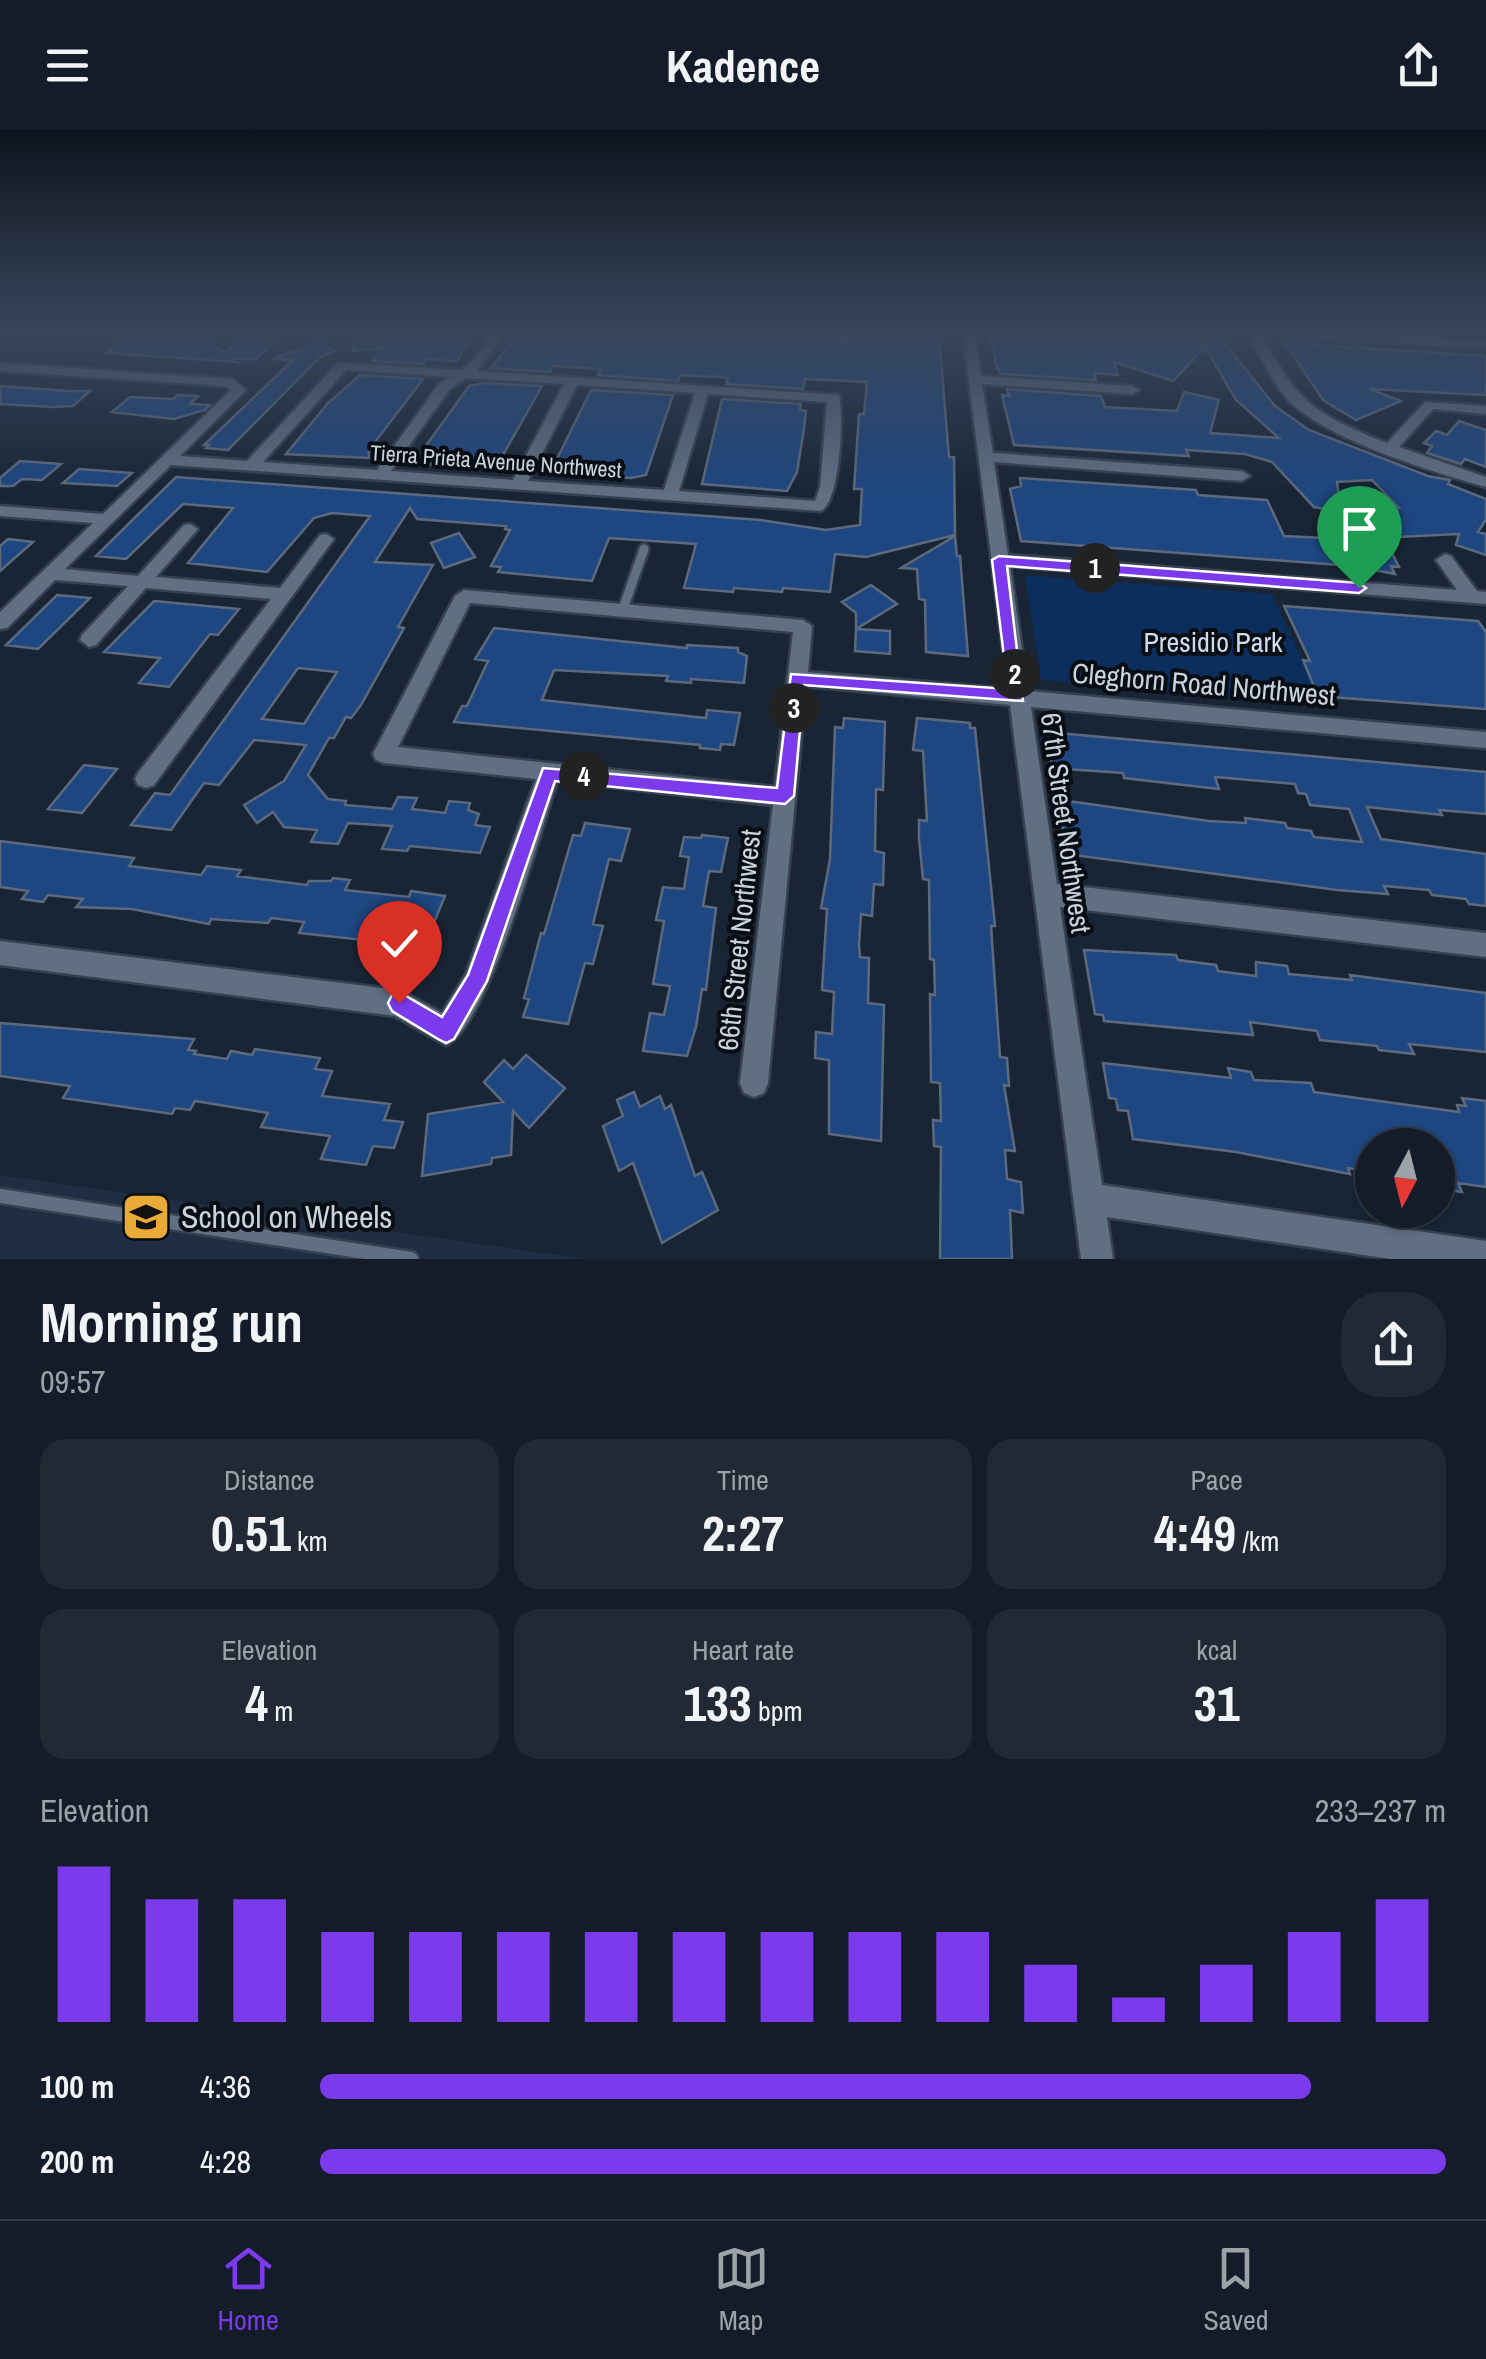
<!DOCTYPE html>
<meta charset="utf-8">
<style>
:root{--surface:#131c28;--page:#202934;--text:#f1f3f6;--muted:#9da1a8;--line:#323a45;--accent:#7c3aed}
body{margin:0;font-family:"Archivo Narrow",sans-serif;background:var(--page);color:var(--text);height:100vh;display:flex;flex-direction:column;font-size:38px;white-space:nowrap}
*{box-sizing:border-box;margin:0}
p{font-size:32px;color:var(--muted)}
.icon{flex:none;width:55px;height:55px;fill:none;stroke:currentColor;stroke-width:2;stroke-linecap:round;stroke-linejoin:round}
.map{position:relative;height:1129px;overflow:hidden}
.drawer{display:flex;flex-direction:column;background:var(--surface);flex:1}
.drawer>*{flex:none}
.needle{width:65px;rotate:187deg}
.controls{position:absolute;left:1355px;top:998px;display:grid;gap:20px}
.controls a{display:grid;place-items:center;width:100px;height:100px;border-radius:50%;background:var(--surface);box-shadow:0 2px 8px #0004,0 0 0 2px var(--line);font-size:50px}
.pin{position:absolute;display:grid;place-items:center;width:85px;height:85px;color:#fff;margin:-102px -42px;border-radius:50% 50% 50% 0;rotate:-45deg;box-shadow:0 0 10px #0007}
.pin .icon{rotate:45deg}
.km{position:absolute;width:50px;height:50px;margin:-25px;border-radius:50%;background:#222;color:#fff;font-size:28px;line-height:50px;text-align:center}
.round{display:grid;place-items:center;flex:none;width:105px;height:105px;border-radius:40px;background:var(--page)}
.summary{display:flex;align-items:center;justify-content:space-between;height:170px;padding:0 40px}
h1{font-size:55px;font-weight:700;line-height:75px}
.figures{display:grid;grid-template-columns:repeat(3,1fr);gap:15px;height:170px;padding:10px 40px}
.figures div{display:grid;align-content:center;border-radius:25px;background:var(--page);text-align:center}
.figures b{font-size:50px;font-weight:700}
.figures small{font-size:28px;font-weight:400}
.figures p{font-size:28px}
.chart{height:280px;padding:20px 40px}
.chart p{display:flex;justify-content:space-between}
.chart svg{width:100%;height:180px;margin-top:10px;stroke:var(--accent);stroke-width:6}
ul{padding:0 40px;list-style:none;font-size:32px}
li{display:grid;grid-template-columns:160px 120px 1fr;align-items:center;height:75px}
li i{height:25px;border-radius:12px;background:var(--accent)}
header{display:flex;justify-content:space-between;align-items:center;height:130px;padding:0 40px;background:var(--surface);font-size:45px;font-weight:700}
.dock{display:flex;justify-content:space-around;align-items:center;height:140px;border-top:2px solid var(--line);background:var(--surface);font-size:28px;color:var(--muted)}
.dock a{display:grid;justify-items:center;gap:5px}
.dock .active{color:var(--accent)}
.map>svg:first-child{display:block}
.built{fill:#1f2e43}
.green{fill:#0c2e5d}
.building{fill:#1e4680;stroke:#5d6a7e;stroke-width:2.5;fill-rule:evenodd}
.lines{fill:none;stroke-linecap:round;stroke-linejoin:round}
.service-far1-casing{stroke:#37404e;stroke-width:14}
.service-casing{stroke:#37404e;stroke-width:19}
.minor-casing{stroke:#37404e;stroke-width:5}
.service-far1{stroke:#616f83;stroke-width:9}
.service{stroke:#616f83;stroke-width:14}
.minor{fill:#616f83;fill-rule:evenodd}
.route{fill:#7c3aed;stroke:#fff;stroke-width:2.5}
.labels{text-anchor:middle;stroke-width:8;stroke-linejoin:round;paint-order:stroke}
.far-street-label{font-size:22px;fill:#cad2dd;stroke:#090e15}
.park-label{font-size:28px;fill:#d0dcee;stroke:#090e15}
.street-label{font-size:28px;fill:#cad2dd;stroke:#090e15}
.near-poi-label{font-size:32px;fill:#cad2dd;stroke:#090e15;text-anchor:start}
</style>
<header><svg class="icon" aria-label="menu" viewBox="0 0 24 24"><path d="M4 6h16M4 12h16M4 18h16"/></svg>Kadence<svg class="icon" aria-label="share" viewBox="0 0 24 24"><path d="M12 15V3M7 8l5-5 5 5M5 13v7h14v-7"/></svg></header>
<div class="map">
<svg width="1486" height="1129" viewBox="0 0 1486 1129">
<rect width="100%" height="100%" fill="#192535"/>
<path class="built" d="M0,1045l585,84h-585z"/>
<path class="green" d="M1025,445l247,19 51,111 -282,-25z"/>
<path class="building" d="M354,205h118l-15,26 -33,-2v5l-52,-3 12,-13 -31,3z
M518,205l255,1 48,2 22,9 20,-12h76l10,122h5l1,78 -89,22 -31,-3 -5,38 -47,-4 -1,4 -48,-4 -1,4 -49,-4 12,-44 -87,-6 -17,43 -94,-9 3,-5 -10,-1 19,-36 -5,-1 1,-3 -89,-7 -7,-11 -35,54 58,3 -35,62 6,1 -43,77 -10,13 -5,-1 -12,21h-5l-21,37 20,24 18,2 -1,4 47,4 6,-12 19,1 -5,11 33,4 4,-12 21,2 -2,7 11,4 -4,11 15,2 -10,26 -70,-7 -3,5 -25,-2 10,-23 -44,-3 -10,21 -27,-2 6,-12 -33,-3 -11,-15 -16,11 -13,-18 40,-24 22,-36 -52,-5 -35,45 -15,-2 -33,47 -40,-5 24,-32 15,2 200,-279 -38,-3 -18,5 -47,54 -79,-9 45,-55 -50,-4 -57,55 -30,-3 80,-79 585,43 65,10 34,-5 2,-36h-8l5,-75h5l3,-32 -62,-3 -2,10 -77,-5 2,-6 -7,-1 -41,-2 -2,6 -80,-6 3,-5 -15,-2 -33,-2 -3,6 -59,-4zM298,538l39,4 -33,52 -42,-5z
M990,205h123l111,7 51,64 34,24 119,46 22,4 -2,4 38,15v20l-8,13 8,2v21l-30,-10 3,-11 -62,3 -28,-26 30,-3 -27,-28 -35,2 4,30 -27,-5 -42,-45 -27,-8 -59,-4 3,6 -175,-11 -12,-50 7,1 -2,-7 94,7 4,11 72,4 7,-19 35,8 -9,33 69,5 -43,-38 -31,-53 -32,34 -59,-19 4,13 -24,-2 2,7 -95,-6 -5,-9z
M206,209l19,14 15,-14 34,3 -18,17h-23l4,3 -131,-9 19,-13z
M320,212l15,9 -15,6 -92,93 -22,-2 3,-3h-5l89,-85 -21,-1z
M1285,213l201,13v39l-117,-6 32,12 -45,19 -33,-20z
M360,245l63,4 -54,71v8l-83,-4 42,-51z
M482,253l60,3 -43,76 -6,-1 -3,6 -68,-3 4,-5 -9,-1 52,-72z
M0,256l67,5h23l-17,15 -21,1 -52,-3z
M591,260l82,5 -27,80 -15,3 -81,-5z
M178,265l20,1 -8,8 20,1 -5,5 -31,9 -62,-7 18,-15 43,2z
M722,269l79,5 -1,6 6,1 -2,18 -7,43 -10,19 -85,-7z
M1459,291l27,9v37l-21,-8 -4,5 -34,-11 5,-7 -8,-3 12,-12 11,4z
M20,331l41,3 -19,16 -20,-1 -9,7h-13v-8z
M79,339l53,4 -15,13 -54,-3z
M1020,348l176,12 2,5 69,5 17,36 102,5 13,26 -8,-1 4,8 -42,-8 -332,-25 -11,-52 11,-3z
M459,403l16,24 -31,11 -13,-25z
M955,406l2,20h3l8,100 -42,-4 -1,-52 -6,-1 -2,-30 -16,-1z
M8,409l25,3 -33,29v-25z
M871,455l26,19 -41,25v-16l-14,-11z
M57,465l33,3 -52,51 -32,-4z
M154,471l85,8 -21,26 -8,-1 -41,53 -30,-4 21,-25 -56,-6z
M1284,476l194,15 8,11v77l-168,-13 -15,-36 7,1z
M494,498l193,20v-3l51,3v4l9,4 -3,27 -53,-4v4l-25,-2 2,-5 -114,-6 -12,30 164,18 1,-8 33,3 -6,32 -13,-1 -1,6 -20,-2v-3l-246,-23 8,-16h5l21,-45 -13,-2z
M856,499l34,2v23l-35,-3z
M844,588l41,4 -2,68 -7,-1 -1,62 9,2 -1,32 -9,-1 -2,32 -11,-2 -2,31 1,12 9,1 -1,45 16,2 -3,136 -52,-7v-74l-14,-2 1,-26 16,2 2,-42 -12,-2 5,-81 -6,-1 9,-49 5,-132 8,1z
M917,588l53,5v5h5l20,198h-4l9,131 7,1 2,28 -5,-1 11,66 -10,-1 2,29 14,3 2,31 -13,-3 2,49h-72l1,-112 -7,-1 -1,-26 8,1 -1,-38 -9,-1 -1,-88 5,1 -1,-35 -4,-1 -1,-79 -6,-1 -4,-40v-19l8,1 -4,-70 -10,-1z
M1058,603l428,39v42l-47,-4 3,5 -75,-8 14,32 105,15v52l-17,-2 -3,-5 -34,-4 -3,-5 -45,-4 4,8 -51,-4 -271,-36 -6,-47 9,1 -1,-7 141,20 37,2 -1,-5 40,5 2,5 24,3 3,6 48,5 -13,-33 -39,-4 -4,-11 -8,-1 -3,-9 -80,-7 4,12 -95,-11 -1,-5 -71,-5 -4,-30 11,1z
M84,635l33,4 -35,44 -34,-4z
M585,693l45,6 -9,32 -12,-2 -16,65 10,2 -10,38 -8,-1 -17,61 -45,-7 6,-18 -5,-1 17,-65 3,1 29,-99 8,1z
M702,705l26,3 -7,34 -12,-1 -6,35 13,2 -10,82 -4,-1 -6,38 -9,29 -44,-5 7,-38 14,2 6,-29 -17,-2 11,-63 -8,-1 7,-33 21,2 5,-32 -9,-1 4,-19 17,1z
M0,711l134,17 -5,8 72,9 6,-9 34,4 -4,6 70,9 2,-4h22l2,-3 17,2 -5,10 64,7 2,-6 34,5 -17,41 -15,-3 -4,11 -110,-12 5,-11 -33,-4 -3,5 -57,-4 -2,5 -77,-15 -56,-2 7,-8 -35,-4 -5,7 -21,-3 6,-8 -28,-4z
M1084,820l92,5 2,5 38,5 2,6 38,5v-14l31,4 2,8 63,6 -2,-5 136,18v59l-77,-8 5,10 -35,-4 -2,-4 -57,-6 -3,-9 -67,-9 3,13 -149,-14 -1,-6 -8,-1z
M0,893l194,16 -6,11 8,1 -2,3 33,5 4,-8 21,4 3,-6 65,9 -5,11 17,2 -10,25 68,8 -6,16 19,2 -9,26 -21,-2 -7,19 -45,-6 9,-23 -69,-9 7,-14 -73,-12 -5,9 -15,-2 -3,6 -109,-16 7,-12 -70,-10z
M526,925l39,33 -36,40 -16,-17 -2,44 -19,3 -1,6 -69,12 6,-62 75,-12 -19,-20 20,-22 9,9z
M1103,933l128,15 -3,-10 23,4 3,8 57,3 3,9 145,20 -2,-7 9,1 -4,-8 24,3v86l-28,-4 4,9 -24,-3v-44h-66v27l-24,-4 2,6 -114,-22 -103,-13 -5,-28 -10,-1 -2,-11 -7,-1z
M634,962l6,15 20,-11 5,13 6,-4 24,71 7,-4 16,38 -56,33 -29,-80 -14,8 -16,-45 20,-10 -6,-16z"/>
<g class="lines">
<g class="service-far1-casing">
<path id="service-far1" d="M623,479l21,-60"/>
</g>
<g class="service-casing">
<path id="service" d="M0,1066l411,63"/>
</g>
<g class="minor-casing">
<path id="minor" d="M491,205h12l-26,36 362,24c5,21 1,107 -18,116l-650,-46 -106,104 73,7 46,-51 6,-1 8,5 -42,48 124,11 40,-53 6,-1 8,5 -180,246 -8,3 -8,-3 -3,-6 3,-6 133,-174 -125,-11 -50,57 -7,2 -9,-7 2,-5 46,-49 -73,-6 -48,48 -7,1v-17l93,-89 -93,-7v-10l103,8 128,-124 -6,-4 -225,-15v-8l233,16 13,11 -66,66 67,5 91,-98 123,7 11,-8zM346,240l104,7 -11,7 -62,86 -114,-8zM466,248l98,6 -51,96 -122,-9 58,-81zM577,255l118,8 -31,97 -136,-9zM708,264l119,8 -7,85 -5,14 -136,-10z
M822,205h37l-15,9z
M963,205h12l6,41 151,10 7,4 -7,4 -150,-10 11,69 249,18 8,5 -8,5 -248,-19 14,93 449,35 -21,-30 9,-6 6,2 26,35 9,1v12l-476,-38 18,125 458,41v16l-455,-41 26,177 429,49v24l-426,-50 42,278 384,56v18h-95l-284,-42 6,42h-32l-71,-554 -204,-19 -38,397 -4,10 -10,4 -10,-4 -4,-10 33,-278 -216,-24c-16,49 -70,247 -111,264l-51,-29 -395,-51v-24l399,49 43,23 24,-39 70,-195 -152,-16 -8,-3 -3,-6 82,-158 9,-6 339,30 9,6 -4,46 200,17zM470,473l323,29 -18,155 -377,-40z
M1249,205h12c38,69 54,79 126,108l38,-41 61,4v8l-53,-5 -34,38 87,30v10c-56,-16 -156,-46 -197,-86 -17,-18 -28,-44 -40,-66z
M1318,205l168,5v8l-162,-9z"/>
</g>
<use href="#service-far1" class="service-far1"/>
<use href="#service" class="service"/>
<use href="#minor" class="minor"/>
</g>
<linearGradient id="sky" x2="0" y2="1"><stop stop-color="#0e141d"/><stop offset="0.56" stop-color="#38465c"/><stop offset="1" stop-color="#38465c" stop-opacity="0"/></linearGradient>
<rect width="1486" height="364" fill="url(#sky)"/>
<path class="route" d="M999,426l360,27 7,5 -7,5 -352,-27 16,135 -219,-16 -10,111 -9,8 -230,-23 -68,200 -33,58 -8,4 -8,-4 -46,-28 -4,-8 4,-8 7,-3 43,25 26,-42 75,-207 234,20 14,-114 217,15 -16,-129z"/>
<defs>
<g id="school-square" transform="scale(2.5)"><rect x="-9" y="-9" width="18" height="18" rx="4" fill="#eaaa38" stroke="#090e15"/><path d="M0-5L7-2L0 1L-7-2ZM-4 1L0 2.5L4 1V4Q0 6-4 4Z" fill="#111"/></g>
</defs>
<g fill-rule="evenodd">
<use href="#school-square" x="146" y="1087"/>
</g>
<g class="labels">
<g class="far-street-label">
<text transform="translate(496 331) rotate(4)" y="8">Tierra Prieta Avenue Northwest</text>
</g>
<g class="park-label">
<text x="1213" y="522">Presidio Park</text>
</g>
<g class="street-label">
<text transform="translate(1204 554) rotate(5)" y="10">Cleghorn Road Northwest</text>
<text transform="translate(1066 693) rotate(82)" y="10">67th Street Northwest</text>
<text transform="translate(739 810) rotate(-84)" y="10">66th Street Northwest</text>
</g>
<g class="near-poi-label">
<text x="181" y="1098">School on Wheels</text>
</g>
</g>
</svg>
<div class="controls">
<a><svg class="needle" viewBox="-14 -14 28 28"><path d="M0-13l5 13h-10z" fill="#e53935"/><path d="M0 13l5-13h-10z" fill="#9da1a8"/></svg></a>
</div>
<div class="pin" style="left:1359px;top:458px;background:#1e9e55"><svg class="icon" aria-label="arrive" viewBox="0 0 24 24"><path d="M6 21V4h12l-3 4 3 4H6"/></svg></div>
<div class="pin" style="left:399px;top:873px;background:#d93025"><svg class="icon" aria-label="check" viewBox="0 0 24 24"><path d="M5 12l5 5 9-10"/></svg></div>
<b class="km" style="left:1095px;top:438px">1</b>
<b class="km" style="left:1015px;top:544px">2</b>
<b class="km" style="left:794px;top:578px">3</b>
<b class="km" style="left:584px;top:646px">4</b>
</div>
<section class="drawer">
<div class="summary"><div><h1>Morning run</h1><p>09:57</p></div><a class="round"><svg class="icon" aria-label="share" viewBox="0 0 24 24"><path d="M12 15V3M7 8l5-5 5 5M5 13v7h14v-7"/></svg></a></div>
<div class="figures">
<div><p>Distance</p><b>0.51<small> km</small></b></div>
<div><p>Time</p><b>2:27</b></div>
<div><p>Pace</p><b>4:49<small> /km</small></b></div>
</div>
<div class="figures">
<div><p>Elevation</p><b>4<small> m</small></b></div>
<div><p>Heart rate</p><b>133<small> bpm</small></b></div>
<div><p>kcal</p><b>31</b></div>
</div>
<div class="chart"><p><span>Elevation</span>233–237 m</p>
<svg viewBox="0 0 160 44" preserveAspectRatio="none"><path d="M5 44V6M15 44V14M25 44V14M35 44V22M45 44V22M55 44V22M65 44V22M75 44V22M85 44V22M95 44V22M105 44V22M115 44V30M125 44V38M135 44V30M145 44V22M155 44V14"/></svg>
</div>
<ul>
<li><b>100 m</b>4:36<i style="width:88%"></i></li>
<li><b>200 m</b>4:28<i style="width:100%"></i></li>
</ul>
</section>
<nav class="dock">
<a class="active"><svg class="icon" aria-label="home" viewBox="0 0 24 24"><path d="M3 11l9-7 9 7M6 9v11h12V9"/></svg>Home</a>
<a><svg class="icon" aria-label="map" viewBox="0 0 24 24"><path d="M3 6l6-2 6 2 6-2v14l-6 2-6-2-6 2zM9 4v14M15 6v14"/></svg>Map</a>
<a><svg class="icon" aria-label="saved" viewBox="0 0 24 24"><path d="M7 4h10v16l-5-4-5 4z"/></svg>Saved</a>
</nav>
